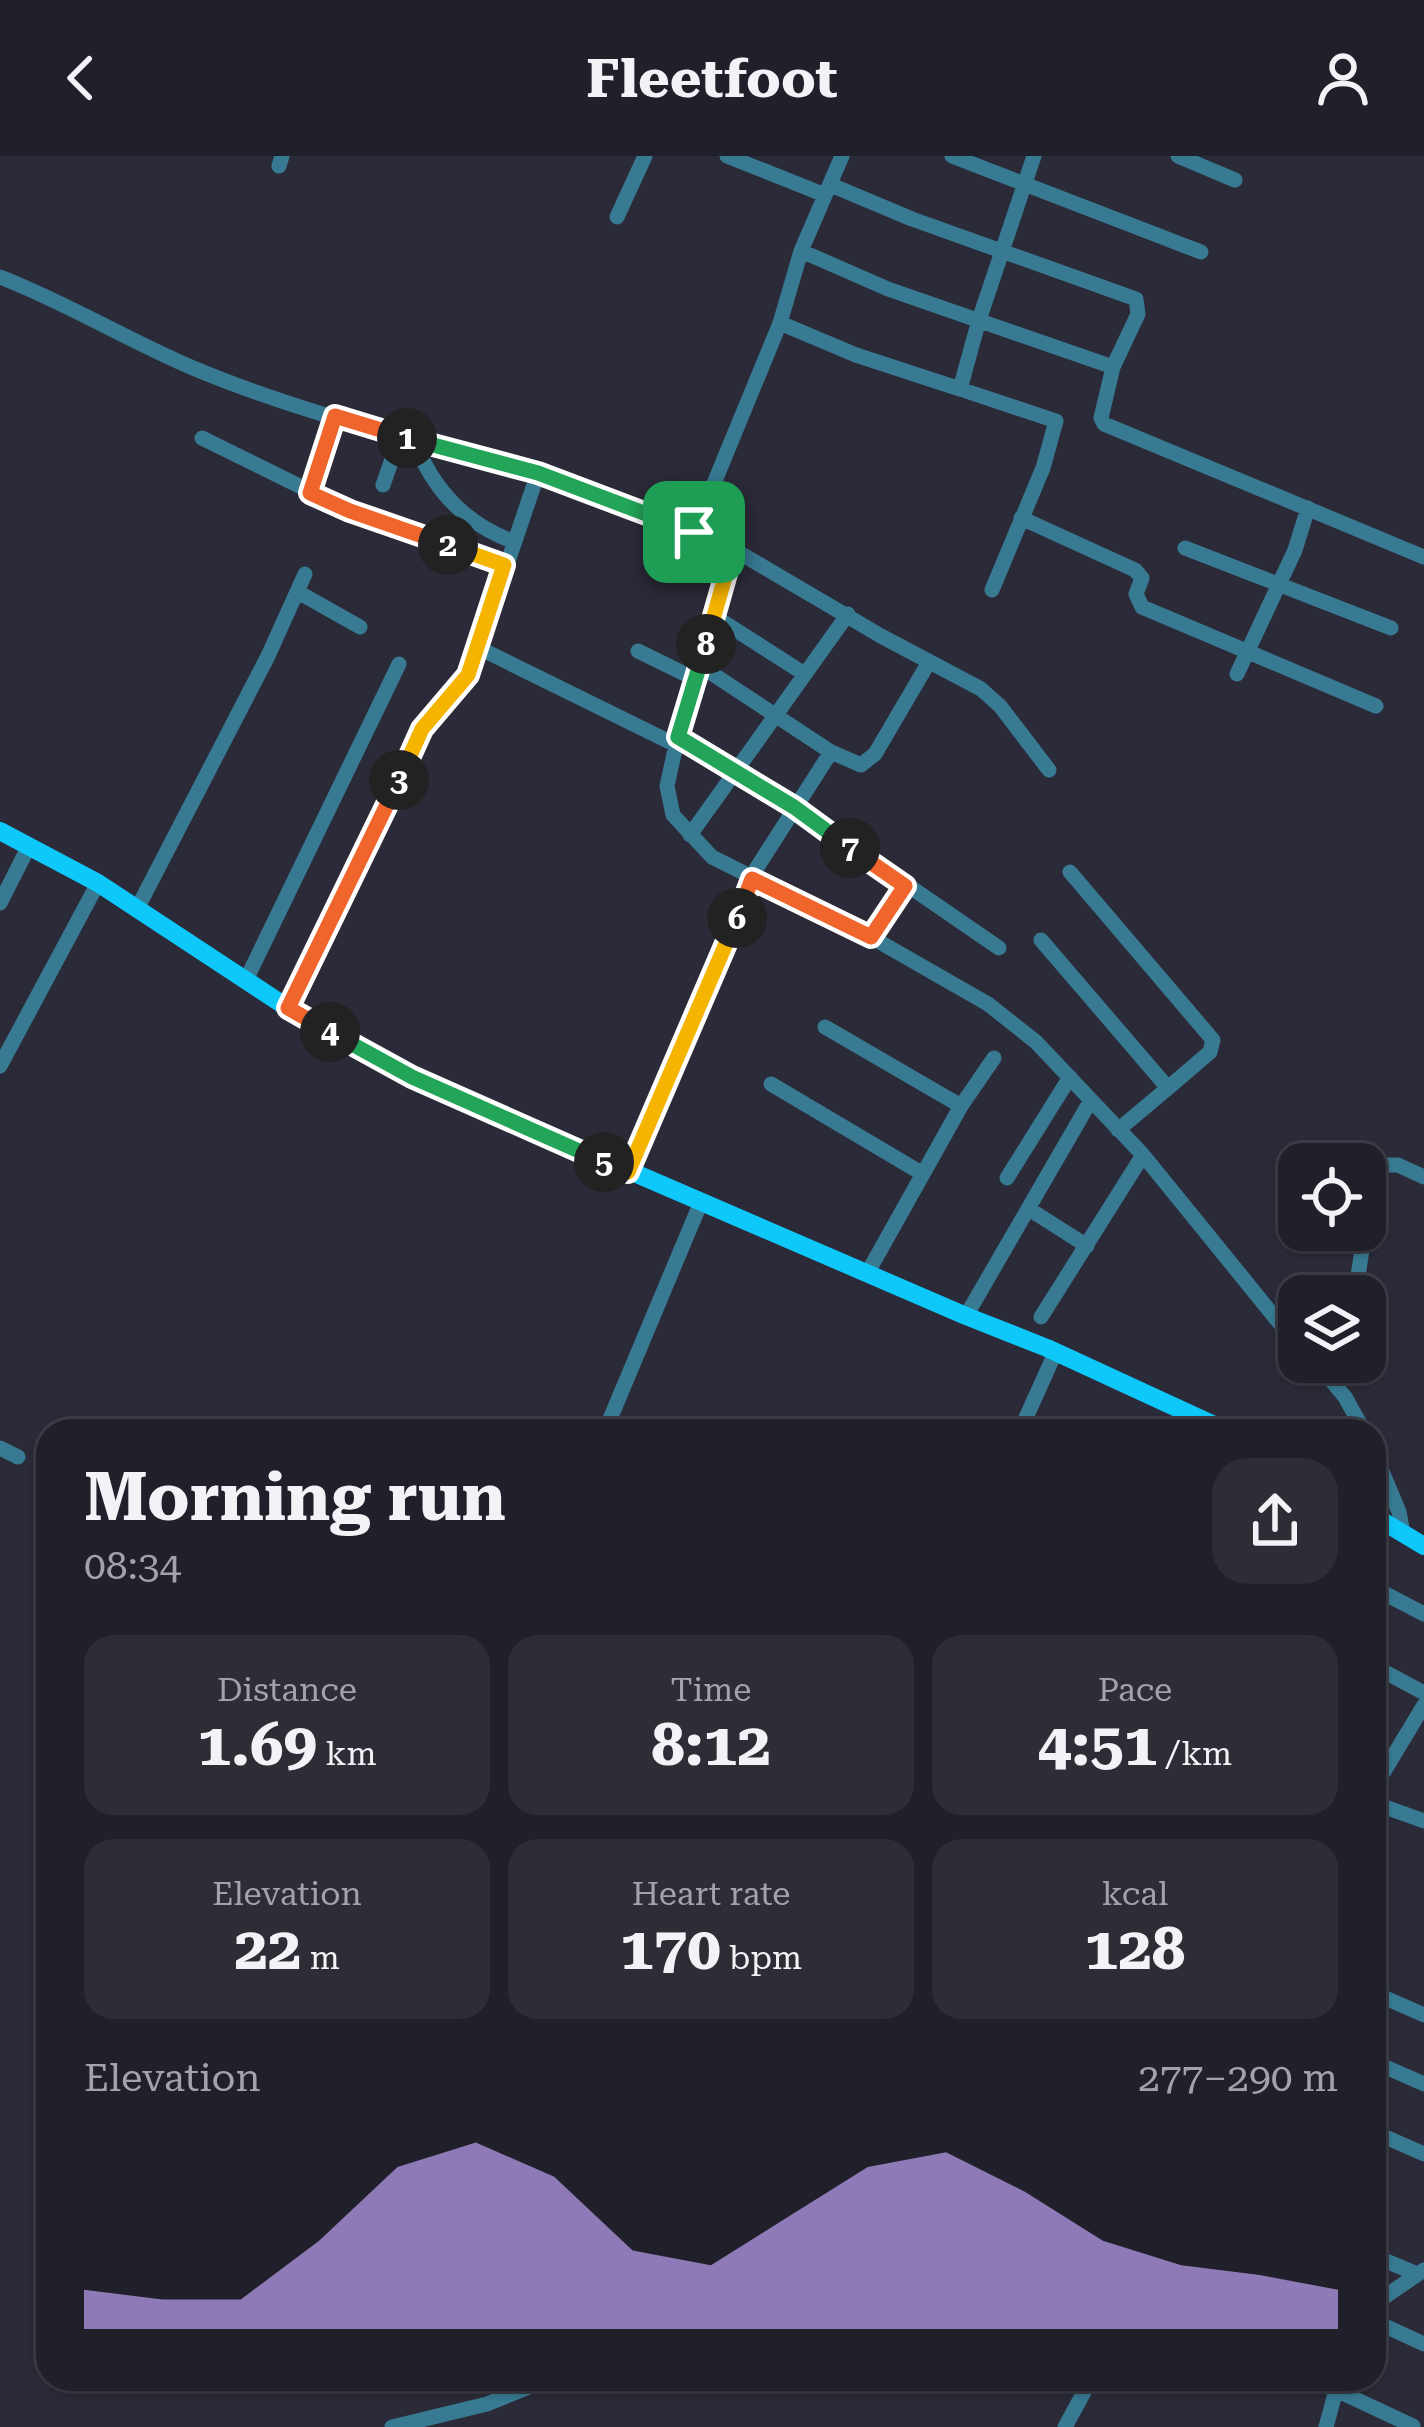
<!DOCTYPE html>
<meta charset="utf-8">
<style>
:root{--surface:#20202a;--page:#2d2d36;--text:#f1f3f6;--muted:#a2a3a8;--line:#3d3e47;--accent:#bca0f2}
body{margin:0;font-family:"Roboto Serif",serif;background:var(--page);color:var(--text);height:100vh;display:flex;flex-direction:column;font-size:45px;white-space:nowrap}
*{box-sizing:border-box;margin:0}
p{font-size:39px;color:var(--muted)}
.icon{flex:none;width:66px;height:66px;fill:none;stroke:currentColor;stroke-width:2;stroke-linecap:round;stroke-linejoin:round}
.map{position:relative;flex:1;overflow:hidden}
.details{position:absolute;left:36px;top:1263px;width:1350px;height:972px;display:flex;flex-direction:column;background:var(--surface);border-radius:36px;box-shadow:0 3px 9px #0004,0 0 0 3px var(--line)}
.details>*{flex:none}
.buttons{position:absolute;left:1278px;top:987px;display:grid;gap:24px}
.buttons a{display:grid;place-items:center;width:108px;height:108px;border-radius:24px;background:var(--surface);box-shadow:0 3px 9px #0004,0 0 0 3px var(--line);font-size:60px}
.pin{position:absolute;display:grid;place-items:center;width:102px;height:102px;color:#fff;margin:-51px;border-radius:24px;box-shadow:0 6px 18px #0006}
.km{position:absolute;width:60px;height:60px;margin:-30px;border-radius:50%;background:#222;color:#fff;font-size:33px;line-height:60px;text-align:center}
.round{display:grid;place-items:center;flex:none;width:126px;height:126px;border-radius:36px;background:var(--page)}
.overview{display:flex;align-items:center;justify-content:space-between;height:204px;padding:0 48px}
h1{font-size:66px;font-weight:700;line-height:90px}
.figures{display:grid;grid-template-columns:repeat(3,1fr);gap:18px;height:204px;padding:12px 48px}
.figures div{display:grid;align-content:center;border-radius:30px;background:var(--page);text-align:center}
.figures b{font-size:60px;font-weight:700}
.figures small{font-size:33px;font-weight:400}
.figures p{font-size:33px}
.chart{height:336px;padding:24px 48px}
.chart p{display:flex;justify-content:space-between}
.chart svg{width:100%;height:216px;margin-top:12px;fill:var(--accent);opacity:.7}
header{display:flex;justify-content:space-between;align-items:center;height:156px;padding:0 48px;background:var(--surface);font-size:54px;font-weight:700}
.map>svg:first-child{display:block}
.lines{fill:none;stroke-linecap:round;stroke-linejoin:round}
.minor{stroke:#387a92;stroke-width:15}
.major{stroke:#0fc8fa;stroke-width:18}
.split-1-casing{stroke:#fff;stroke-width:24}
.split-2-casing{stroke:#fff;stroke-width:24}
.split-3-casing{stroke:#fff;stroke-width:24}
.split-4-casing{stroke:#fff;stroke-width:24}
.split-5-casing{stroke:#fff;stroke-width:24}
.split-6-casing{stroke:#fff;stroke-width:24}
.split-7-casing{stroke:#fff;stroke-width:24}
.split-8-casing{stroke:#fff;stroke-width:24}
.split-9-casing{stroke:#fff;stroke-width:24}
.split-1{stroke:#22a559;stroke-width:15}
.split-2{stroke:#f0652b;stroke-width:15}
.split-3{stroke:#f5b400;stroke-width:15}
.split-4{stroke:#f0652b;stroke-width:15}
.split-5{stroke:#22a559;stroke-width:15}
.split-6{stroke:#f5b400;stroke-width:15}
.split-7{stroke:#f0652b;stroke-width:15}
.split-8{stroke:#22a559;stroke-width:15}
.split-9{stroke:#f5b400;stroke-width:15}
</style>
<header><svg class="icon" aria-label="back" viewBox="0 0 24 24"><path d="M15 5l-7 7 7 7"/></svg>Fleetfoot<svg class="icon" aria-label="person" viewBox="0 0 24 24"><circle cx="12" cy="8" r="4"/><path d="M4 21q1-7 8-7t8 7"/></svg></header>
<div class="map">
<svg width="1424" height="2271" viewBox="0 0 1424 2271">
<rect width="100%" height="100%" fill="#2b2a38"/>
<g class="lines">
<path class="minor" d="M727,0l98,39
M842,0l-41,95 -21,72 -86,209 39,17 -57,196 -9,41 6,29 39,42 159,80 117,67 48,38 107,113 156,192
M952,0l249,96
M1178,0l57,24
M279,10l3,-10
M831,29l81,34 224,80 2,15 -25,53 -12,51 3,6 320,133
M617,61l28,-61
M801,95l87,38 225,78
M0,121c67,26 127,63 193,91 110,46 229,74 345,105
M780,167l76,32 104,34 19,-69 55,-164
M960,233l96,32 -13,47 -51,122
M202,282l148,73 154,54
M414,284c18,48 50,83 98,101
M383,329l17,-49
M311,337l24,-77
M1021,362l114,52 7,8 -6,16 6,13 234,99
M1185,392l206,80
M733,393l148,87 100,53 19,17 49,64
M298,436l62,35
M714,460l89,57
M479,492l197,97
M638,495l57,28
M699,509l132,87 30,13 14,-11 54,-92
M1237,518l58,-124 13,-42
M678,581l116,70 205,141
M690,679l158,-221
M1070,716l143,168 -3,12 -42,36
M0,747l29,-57
M138,751l130,-251 37,-82
M871,781l34,-51
M1041,784l127,148 -50,42
M246,824l153,-316
M288,852l81,-160 53,-119 39,-43 11,-18 66,-195 156,59
M825,871l136,79
M0,910l98,-183
M771,928l152,90
M628,1016l128,-303 75,-117
M1007,1022l63,-101
M1029,1053l58,37
M1365,1072l9,-47 10,-16h14l26,12
M868,1116l93,-166 33,-48
M1355,1140l10,-66
M966,1160l125,-216
M1041,1161l102,-162
M1316,1206l29,35 19,34
M605,1275l96,-229
M888,1275l2,-6
M1020,1275l36,-80
M0,1292l18,9
M1374,1296l25,60 4,21
M1374,1432l50,26
M1374,1510l50,27
M1374,1593l17,9
M1374,1632l50,-83
M1374,1647l50,18
M1374,1837l50,22
M1374,1906l50,22
M1374,1976l50,22
M1374,2100l43,18
M1374,2148l50,-34
M1374,2165l50,23
M1104,2223l54,6 32,-6
M1308,2223l28,11 -10,37
M1336,2234l77,36
M392,2271l95,-23 62,-25
M1065,2271l25,-46 9,-2"/>
<path class="major" d="M0,675l98,52 190,125 124,69 554,239 81,32 180,83
M1374,1360l50,30"/>
</g>
<g class="lines">
<g class="split-1-casing">
<path id="split-1" d="M407,282l131,35 156,59"/>
</g>
<g class="split-2-casing">
<path id="split-2" d="M407,282l-72,-22 -25,77 40,18 98,34"/>
</g>
<g class="split-3-casing">
<path id="split-3" d="M399,624l23,-51 46,-54 36,-110 -56,-20"/>
</g>
<g class="split-4-casing">
<path id="split-4" d="M330,876l-42,-24 111,-228"/>
</g>
<g class="split-5-casing">
<path id="split-5" d="M330,876l82,45 192,85"/>
</g>
<g class="split-6-casing">
<path id="split-6" d="M604,1006l24,10 109,-254"/>
</g>
<g class="split-7-casing">
<path id="split-7" d="M737,762l15,-39 119,58 34,-51 -55,-38"/>
</g>
<g class="split-8-casing">
<path id="split-8" d="M706,488l-28,93 116,70 56,41"/>
</g>
<g class="split-9-casing">
<path id="split-9" d="M694,376l39,17 -27,95"/>
</g>
<use href="#split-1" class="split-1"/>
<use href="#split-2" class="split-2"/>
<use href="#split-3" class="split-3"/>
<use href="#split-4" class="split-4"/>
<use href="#split-5" class="split-5"/>
<use href="#split-6" class="split-6"/>
<use href="#split-7" class="split-7"/>
<use href="#split-8" class="split-8"/>
<use href="#split-9" class="split-9"/>
</g>
</svg>
<div class="buttons">
<a><svg class="icon" aria-label="locate" viewBox="0 0 24 24"><circle cx="12" cy="12" r="6"/><path d="M12 2v4M12 18v4M2 12h4M18 12h4"/></svg></a>
<a><svg class="icon" aria-label="layers" viewBox="0 0 24 24"><path d="M12 4l9 5-9 5-9-5zM3 14l9 5 9-5"/></svg></a>
</div>
<div class="pin" style="left:694px;top:376px;background:#1e9e55"><svg class="icon" aria-label="arrive" viewBox="0 0 24 24"><path d="M6 21V4h12l-3 4 3 4H6"/></svg></div>
<b class="km" style="left:407px;top:282px">1</b>
<b class="km" style="left:448px;top:389px">2</b>
<b class="km" style="left:399px;top:624px">3</b>
<b class="km" style="left:330px;top:876px">4</b>
<b class="km" style="left:604px;top:1006px">5</b>
<b class="km" style="left:737px;top:762px">6</b>
<b class="km" style="left:850px;top:692px">7</b>
<b class="km" style="left:706px;top:488px">8</b>
<section class="details">
<div class="overview"><div><h1>Morning run</h1><p>08:34</p></div><a class="round"><svg class="icon" aria-label="share" viewBox="0 0 24 24"><path d="M12 15V3M7 8l5-5 5 5M5 13v7h14v-7"/></svg></a></div>
<div class="figures">
<div><p>Distance</p><b>1.69<small> km</small></b></div>
<div><p>Time</p><b>8:12</b></div>
<div><p>Pace</p><b>4:51<small> /km</small></b></div>
</div>
<div class="figures">
<div><p>Elevation</p><b>22<small> m</small></b></div>
<div><p>Heart rate</p><b>170<small> bpm</small></b></div>
<div><p>kcal</p><b>128</b></div>
</div>
<div class="chart"><p><span>Elevation</span>277–290 m</p>
<svg viewBox="0 0 160 44" preserveAspectRatio="none"><path d="M0 44V36L10 38L20 38L30 26L40 11L50 6L60 13L70 28L80 31L90 21L100 11L110 8L120 16L130 26L140 31L150 33L160 36V44z"/></svg>
</div>
</section>
</div>
